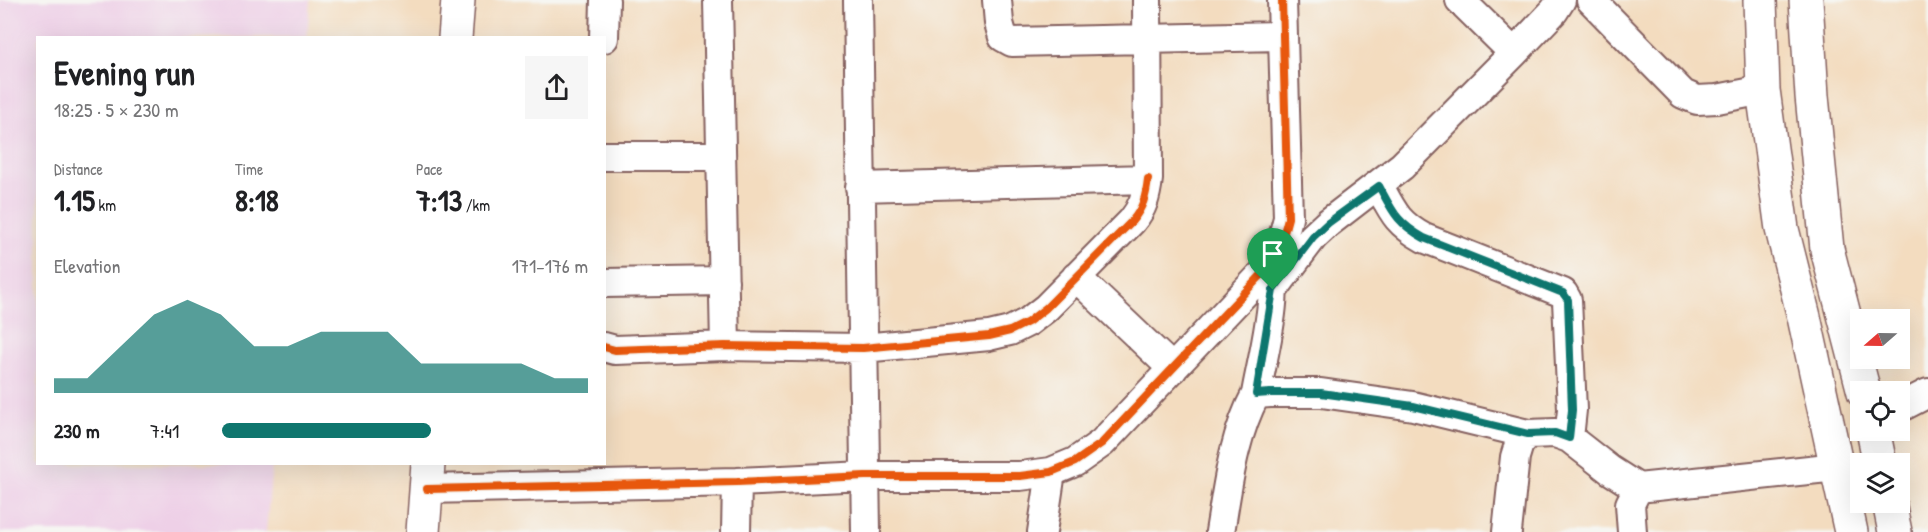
<!DOCTYPE html>
<meta charset="utf-8">
<style>
:root{--surface:#fff;--page:#f6f6f6;--text:#202124;--muted:#757577;--accent:#0f766e}
body{margin:0;font-family:"Patrick Hand",sans-serif;background:var(--page);color:var(--text);height:100vh;display:flex;flex-direction:column;font-size:22px;white-space:nowrap}
*{box-sizing:border-box;margin:0}
p{font-size:20px;color:var(--muted)}
.icon{flex:none;width:33px;height:33px;fill:none;stroke:currentColor;stroke-width:2;stroke-linecap:round;stroke-linejoin:round}
.map{position:relative;flex:1;overflow:hidden}
.sheet{position:absolute;left:36px;top:36px;width:570px;height:429px;display:flex;flex-direction:column;background:var(--surface);border-radius:0px;box-shadow:0 6px 24px #0002}
.sheet>*{flex:none}
.needle{width:39px;rotate:250deg}
.buttons{position:absolute;left:1850px;top:309px;display:grid;gap:12px}
.buttons a{display:grid;place-items:center;width:60px;height:60px;border-radius:0px;background:var(--surface);box-shadow:0 6px 24px #0002;font-size:30px}
.pin{position:absolute;display:grid;place-items:center;width:51px;height:51px;color:#fff;margin:-62px -26px;border-radius:50% 50% 50% 0;rotate:-45deg;box-shadow:0 0 6px #0007}
.pin .icon{rotate:45deg}
.round{display:grid;place-items:center;flex:none;width:63px;height:63px;border-radius:0px;background:var(--page)}
.head{display:flex;align-items:center;justify-content:space-between;height:102px;padding:0 18px}
h1{font-size:33px;font-weight:800;line-height:45px}
.stats{display:grid;grid-template-columns:repeat(3,1fr);gap:9px;height:102px;padding:6px 18px}
.stats div{display:grid;align-content:center}
.stats b{font-size:30px;font-weight:800}
.stats small{font-size:16px;font-weight:400}
.stats p{font-size:16px}
.chart{height:168px;padding:12px 18px}
.chart p{display:flex;justify-content:space-between}
.chart svg{width:100%;height:108px;margin-top:6px;fill:var(--accent);opacity:.7}
ul{padding:0 18px;list-style:none;font-size:20px}
li{display:grid;grid-template-columns:96px 72px 1fr;align-items:center;height:45px}
li i{height:15px;border-radius:8px;background:var(--accent)}
.map>svg:first-child{display:block}
.built{fill:#eed0e7}
.lines{fill:none;stroke-linecap:round;stroke-linejoin:round}
.minor-casing{stroke:#85615f;stroke-width:32}
.tertiary-casing{stroke:#85615f;stroke-width:36}
.minor{stroke:#fff;stroke-width:28}
.tertiary{stroke:#fff;stroke-width:33}
.cycleway-casing{stroke:#f6f6f2;stroke-width:11}
.cycleway{stroke:#e8590c;stroke-width:8}
.route-casing{stroke:#fff;stroke-width:12}
.route{stroke:#0f766e;stroke-width:8}
</style>
<div class="map">
<svg width="1928" height="532" viewBox="0 0 1928 532">
<rect width="100%" height="100%" fill="#f6f6f2"/>
<filter id="ink" filterUnits="userSpaceOnUse"><feTurbulence type="fractalNoise" baseFrequency=".0167" numOctaves="2"/><feDisplacementMap in="SourceGraphic" scale="12" xChannelSelector="R" yChannelSelector="G"/><feConvolveMatrix kernelMatrix="1 2 1 2 8 2 1 2 1" color-interpolation-filters="sRGB"/></filter>
<filter id="wash" filterUnits="userSpaceOnUse"><feTurbulence type="fractalNoise" baseFrequency=".008" numOctaves="4" result="noise"/><feDisplacementMap in="SourceGraphic" scale="24" xChannelSelector="R" yChannelSelector="G"/><feGaussianBlur stdDeviation="1.35" result="paint"/><feColorMatrix in="noise" values="0 0 0 0 0 0 0 0 0 0 0 0 0 0 0 0 0 1.4 0 .05"/><feComposite in="paint" operator="in"/></filter>
<g filter="url(#wash)">
<rect width="100%" height="100%" fill="#f3dcbf"/>
<path class="built" d="M0,0h310l-3,37 -269,1v426h234l-6,68h-266z"/>
</g>
<g filter="url(#ink)">
<g class="lines">
<g class="minor-casing">
<path id="minor" d="M718,0l7,346
M858,0l8,532
M997,0l2,23 4,14 9,5 270,-6
M1460,0l54,53
M1591,0l92,94 14,6 20,-1 46,-9
M604,38l1,-38
M604,156h117
M1379,186c14,26 18,37 45,52l139,55 4,7 5,110 -3,28
M860,187l288,-8 -1,-179
M1076,277l97,92
M604,283l120,-2
M1273,290l40,-53 15,-14 74,-57 112,-113 40,-42 7,-11
M604,347l11,3 110,-4 138,2 126,-12 21,-5 18,-9 18,-14 86,-87c11,-13 14,-25 16,-42
M1256,394c4,-25 24,-101 14,-122
M1899,408l29,-15
M1638,488l199,-21
M427,489l310,-7 128,-6h155l31,-4 24,-10 27,-19 166,-175 13,-24 7,-26 -6,-218
M736,532l1,-50
M1042,532l9,-60
M1220,532c8,-48 13,-95 36,-138l14,-1h51l92,13 115,28
M1507,532l8,-75 4,-13 9,-10 27,-1 14,5 41,32 28,18 -8,16 2,28"/>
</g>
<g class="tertiary-casing">
<path id="tertiary" d="M1760,0l3,90 19,139 22,88 47,215
M1806,0l6,96 15,153 37,143
M455,38l3,-38
M1873,430l7,34
M1889,502l6,30
M423,532l5,-68"/>
</g>
<use href="#minor" class="minor"/>
<use href="#tertiary" class="tertiary"/>
<g class="cycleway-casing">
<path id="cycleway" d="M604,347l11,3 110,-4 138,2 126,-12 21,-5 18,-9 18,-14 86,-87c11,-13 14,-25 16,-42
M427,489l310,-7 128,-6h155l31,-4 24,-10 27,-19 166,-175 13,-24 7,-26 -6,-218"/>
</g>
<use href="#cycleway" class="cycleway"/>
</g>
</g>
<g class="lines" filter="url(#ink)">
<g class="route-casing">
<path id="route" d="M1379,186c14,26 18,37 45,52l139,55 5,7 4,110 -3,28 -14,-5 -27,1 -115,-28 -92,-13h-51l-14,1 17,-104 40,-53 15,-14z"/>
</g>
<use href="#route" class="route"/>
</g>
</svg>
<div class="buttons">
<a><svg class="needle" viewBox="-14 -14 28 28"><path d="M0-13l5 13h-10z" fill="#e53935"/><path d="M0 13l5-13h-10z" fill="#757577"/></svg></a>
<a><svg class="icon" aria-label="locate" viewBox="0 0 24 24"><circle cx="12" cy="12" r="6"/><path d="M12 2v4M12 18v4M2 12h4M18 12h4"/></svg></a>
<a><svg class="icon" aria-label="layers" viewBox="0 0 24 24"><path d="M12 4l9 5-9 5-9-5zM3 14l9 5 9-5"/></svg></a>
</div>
<div class="pin" style="left:1273px;top:290px;background:#1e9e55"><svg class="icon" aria-label="arrive" viewBox="0 0 24 24"><path d="M6 21V4h12l-3 4 3 4H6"/></svg></div>
<section class="sheet">
<div class="head"><div><h1>Evening run</h1><p>18:25 · 5 × 230 m</p></div><a class="round"><svg class="icon" aria-label="share" viewBox="0 0 24 24"><path d="M12 15V3M7 8l5-5 5 5M5 13v7h14v-7"/></svg></a></div>
<div class="stats">
<div><p>Distance</p><b>1.15<small> km</small></b></div>
<div><p>Time</p><b>8:18</b></div>
<div><p>Pace</p><b>7:13<small> /km</small></b></div>
</div>
<div class="chart"><p><span>Elevation</span>171–176 m</p>
<svg viewBox="0 0 160 44" preserveAspectRatio="none"><path d="M0 44V38L10 38L20 25L30 12L40 6L50 12L60 25L70 25L80 19L90 19L100 19L110 32L120 32L130 32L140 32L150 38L160 38V44z"/></svg>
</div>
<ul>
<li><b>230 m</b>7:41<i style="width:57%"></i></li>
</ul>
</section>
</div>
